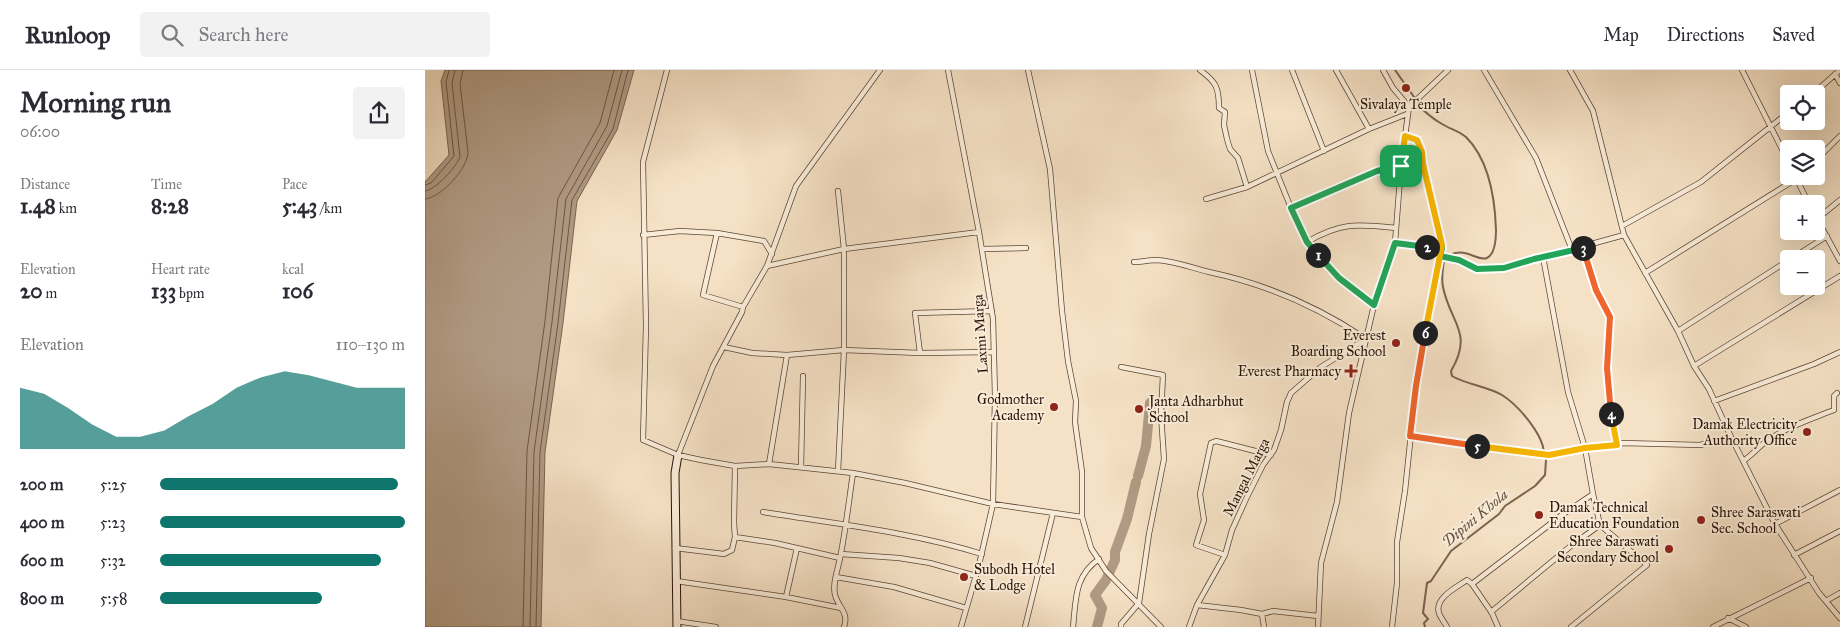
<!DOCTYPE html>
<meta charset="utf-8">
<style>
:root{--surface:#fff;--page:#f2f2f3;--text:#2b2b33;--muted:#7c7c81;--line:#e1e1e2;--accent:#0f766e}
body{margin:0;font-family:"IM FELL Great Primer",serif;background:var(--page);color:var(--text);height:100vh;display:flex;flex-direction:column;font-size:19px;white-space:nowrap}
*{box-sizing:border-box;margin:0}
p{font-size:16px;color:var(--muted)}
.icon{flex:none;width:28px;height:28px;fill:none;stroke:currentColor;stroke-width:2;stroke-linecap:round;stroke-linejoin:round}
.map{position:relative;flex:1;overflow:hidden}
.details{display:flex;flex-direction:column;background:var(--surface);width:425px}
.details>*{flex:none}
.tools{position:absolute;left:1355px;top:15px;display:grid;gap:10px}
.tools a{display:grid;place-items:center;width:45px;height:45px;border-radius:5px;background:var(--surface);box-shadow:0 5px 20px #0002;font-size:25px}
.pin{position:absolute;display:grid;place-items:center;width:42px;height:42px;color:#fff;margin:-21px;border-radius:10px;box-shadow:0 2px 8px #0006}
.km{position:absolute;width:25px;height:25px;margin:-12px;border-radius:50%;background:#222;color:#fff;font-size:14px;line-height:25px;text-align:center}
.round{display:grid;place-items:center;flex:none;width:52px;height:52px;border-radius:5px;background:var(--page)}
.head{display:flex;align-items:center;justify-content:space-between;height:85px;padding:0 20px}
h1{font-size:28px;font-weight:700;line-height:38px}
.stats{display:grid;grid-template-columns:repeat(3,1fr);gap:8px;height:85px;padding:5px 20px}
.stats div{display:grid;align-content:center}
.stats b{font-size:21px;font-weight:700}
.stats small{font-size:14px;font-weight:400}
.stats p{font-size:14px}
.chart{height:140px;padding:10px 20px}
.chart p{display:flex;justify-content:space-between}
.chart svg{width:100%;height:90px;margin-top:5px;fill:var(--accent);opacity:.7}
ul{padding:0 20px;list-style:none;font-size:16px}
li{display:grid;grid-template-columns:80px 60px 1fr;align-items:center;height:38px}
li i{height:12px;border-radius:6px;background:var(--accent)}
header{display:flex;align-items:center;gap:30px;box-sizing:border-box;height:70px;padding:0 25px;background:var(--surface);border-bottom:1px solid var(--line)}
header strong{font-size:24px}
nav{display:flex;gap:28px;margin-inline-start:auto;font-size:18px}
.search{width:350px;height:45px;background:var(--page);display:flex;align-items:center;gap:12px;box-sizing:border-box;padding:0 18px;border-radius:5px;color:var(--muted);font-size:19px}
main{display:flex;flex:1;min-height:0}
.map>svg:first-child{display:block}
.water{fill:#b09a83;stroke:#7b6350}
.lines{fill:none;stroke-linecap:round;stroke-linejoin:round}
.shore{stroke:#6e5644;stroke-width:1}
.stream{stroke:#7b6350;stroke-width:2}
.river{stroke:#b09a83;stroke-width:10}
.street-casing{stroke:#5e4534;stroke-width:6}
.secondary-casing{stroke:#2b1104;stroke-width:9}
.street{stroke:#f8ecd9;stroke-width:4.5}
.secondary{stroke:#f8ecd9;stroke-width:7}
.split-1-casing{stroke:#fff;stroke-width:10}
.split-2-casing{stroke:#fff;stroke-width:10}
.split-3-casing{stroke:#fff;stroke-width:10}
.split-4-casing{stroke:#fff;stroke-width:10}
.split-5-casing{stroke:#fff;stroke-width:10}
.split-6-casing{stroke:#fff;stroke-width:10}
.split-7-casing{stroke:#fff;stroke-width:10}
.split-8-casing{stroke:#fff;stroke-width:10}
.split-1{stroke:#22a559;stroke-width:6}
.split-2{stroke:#22a559;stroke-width:6}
.split-3{stroke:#22a559;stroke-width:6}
.split-4{stroke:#f0652b;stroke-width:6}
.split-5{stroke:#f5b400;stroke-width:6}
.split-6{stroke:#f0652b;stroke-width:6}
.split-7{stroke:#f5b400;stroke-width:6}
.split-8{stroke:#f5b400;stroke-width:6}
.poi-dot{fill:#8f2418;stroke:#f8ecd9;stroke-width:2}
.labels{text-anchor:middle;stroke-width:4;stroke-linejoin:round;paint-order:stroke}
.poi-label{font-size:14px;fill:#2b1104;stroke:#f8ecd9;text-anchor:end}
.street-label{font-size:14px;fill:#2b1104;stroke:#f8ecd9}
.water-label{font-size:15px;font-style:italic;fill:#674f3d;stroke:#f8ecd9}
</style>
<header>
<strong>Runloop</strong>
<div class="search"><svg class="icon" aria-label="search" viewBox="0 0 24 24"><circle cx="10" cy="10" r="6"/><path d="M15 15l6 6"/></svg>Search here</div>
<nav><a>Map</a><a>Directions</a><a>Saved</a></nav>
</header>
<main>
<section class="details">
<div class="head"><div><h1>Morning run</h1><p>06:00</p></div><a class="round"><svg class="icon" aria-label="share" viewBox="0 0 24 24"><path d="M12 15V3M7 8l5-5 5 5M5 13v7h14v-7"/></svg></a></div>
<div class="stats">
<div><p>Distance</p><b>1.48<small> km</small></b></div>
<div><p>Time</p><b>8:28</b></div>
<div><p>Pace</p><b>5:43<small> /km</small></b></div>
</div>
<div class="stats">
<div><p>Elevation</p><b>20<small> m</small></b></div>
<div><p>Heart rate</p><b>133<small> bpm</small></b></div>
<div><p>kcal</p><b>106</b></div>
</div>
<div class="chart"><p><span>Elevation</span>110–130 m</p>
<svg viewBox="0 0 160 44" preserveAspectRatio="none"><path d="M0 44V14L10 17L20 24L30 32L40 38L50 38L60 35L70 28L80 22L90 14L100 9L110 6L120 8L130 11L140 14L150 14L160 14V44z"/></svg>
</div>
<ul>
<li><b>200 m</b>5:25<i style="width:97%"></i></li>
<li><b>400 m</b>5:23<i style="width:100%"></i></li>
<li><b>600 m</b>5:32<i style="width:90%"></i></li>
<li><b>800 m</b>5:58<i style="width:66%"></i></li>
</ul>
</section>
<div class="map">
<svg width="1415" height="557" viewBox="0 0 1415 557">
<rect width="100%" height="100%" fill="#f5e1c5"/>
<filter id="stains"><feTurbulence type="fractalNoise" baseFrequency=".004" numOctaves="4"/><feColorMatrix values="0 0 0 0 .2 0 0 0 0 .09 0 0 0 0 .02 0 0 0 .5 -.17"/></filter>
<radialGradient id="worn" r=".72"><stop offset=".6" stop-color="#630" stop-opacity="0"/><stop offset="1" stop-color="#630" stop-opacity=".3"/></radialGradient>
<path class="water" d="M20,0h189l-17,60 -40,71 -14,122 -18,129 -4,175h-116v-445l24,-27 -8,-74z"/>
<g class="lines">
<path class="shore" d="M0,115l6,-2 23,-27 -8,-74 3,-12
M0,121c11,-1 31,-24 35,-34l-8,-74 3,-13
M0,129c16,-1 43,-31 43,-47l-8,-68 3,-14
M98,557l4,-176 18,-130 13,-123 42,-75 14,-53
M105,557l4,-175 18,-130 14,-123 41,-73 15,-56
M111,557l4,-175 18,-129 14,-123 41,-71 15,-59"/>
<path class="stream" d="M970,0l19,27
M993,35c8,8 15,14 24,19 8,5 17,7 24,13 23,23 29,61 30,93 0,8 -1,24 -9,28 -10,4 -20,-11 -37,-3
M1019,190c-1,9 -3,17 -1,27 7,36 31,45 8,84l1,5c13,8 37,11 50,19 16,10 41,39 42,58
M1000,557l-1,-4 4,-4 -5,-6 4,-30 4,-2 20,-30 48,-37 6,-8 30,-20 10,-11 1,-15"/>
<path class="river" d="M713,406l8,-30 4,-43
M672,557l5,-19 -7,-13 11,-15 9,-20v-8l12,-33 9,-37"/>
<g class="street-casing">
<path id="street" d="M242,0l-24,92 3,164 -3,114 35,15 23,5 34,6 34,-2 84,9 52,10 88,21 89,13
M523,0l31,162 14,87 2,77 -2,108 -14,61 -18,62
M603,0l22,99 12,142 6,50 8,40 -1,21 7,50v45l9,31 15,23 55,56
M775,0c16,12 19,17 19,38l6,4 -1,13 3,14 3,10 8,9 9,29
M827,0l16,81 23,57 16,34 32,36 35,27
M867,0l32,81
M911,0l33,59
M958,0l10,18 16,19
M1059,0l52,88 36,92
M1145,0l23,41 31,124 54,96 16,35 15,23 22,48 44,87 44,69 21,25
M1317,0l47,93
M1410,4l5,9
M1388,24l27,-24
M1391,90l24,-24
M1370,106l14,28
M781,129l41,-12 122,-58 38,-15
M866,138l86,-37 24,-5
M1391,147l24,44
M1392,149l23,-19
M1197,156l79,-44 88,-70
M292,163l-14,62 40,12
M218,165l37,-4 18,1 19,1 47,8 8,13
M882,172c35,-20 50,-18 89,-14
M970,173l47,5
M1157,177l14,43 14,27 -2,35v30l9,63
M557,179l44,-1
M1015,186l19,4 18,9 27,-1 120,-33
M1366,189l36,-23
M709,192c8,0 15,-2 23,-2 18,1 35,8 52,12 57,12 108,34 157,67l-45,28 -30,26 -4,9 -6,28 -7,20 -11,15 -17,34 -14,31 -7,25 -28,50 -8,22
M342,196l77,-17 135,-17
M1220,203l156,-97
M567,241l-77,2 5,40 73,-1
M1253,261l111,-71
M299,277l28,6 35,2 57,-5 76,3
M1269,296l146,-90
M1289,331l100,-37 26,-12
M985,366l124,18 15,1 73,-12 78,2 31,-8
M253,385l35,-89 29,-54 1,-5 24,-41 29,-80 84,-116
M1318,391c11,-7 18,-18 30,-24 18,-12 41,-19 61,-27v-14l3,-3
M344,394l18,-109
M376,397l2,-91
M413,401l6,-121v-101l-6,-58
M338,442c73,12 148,20 219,42
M1350,454l65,-34
M310,467l40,6 65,15
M250,478l49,6 8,-4 3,-13 -1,-14 1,-57
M416,484l58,4 31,5 46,13
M800,485l-29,-10 8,-25 -4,-26 11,-51 5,-2 55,14
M1369,485l46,-24
M411,507l58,10 72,21
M251,511l110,16 55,11
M361,527l11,-49
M1401,531l14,-8
M772,535l44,5 21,4 11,-3 45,5
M1066,542l81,-67 28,-20
M837,544l2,13
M1303,548l18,9
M251,551l40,6
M419,557c5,-15 -5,-18 -9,-32 -3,-13 4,-28 6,-42 5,-26 8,-53 12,-80
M600,557l28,-114
M648,557c3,-27 1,-51 26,-68
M696,557v-3l18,-21 10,-69 15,-75 -3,-45 2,-39 -42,-8
M893,557l3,-64 16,-61 12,-89 25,-108 21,-62 6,-77 8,-59 39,-37
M967,557l5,-44v-41l8,-51 11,-105 26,-138 -4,-23 -12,-45 -4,-27 -5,-12 -12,-5
M1022,557c-2,-4 -7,-10 -8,-14 -5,-15 18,-26 28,-33l5,4
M1073,557l-6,-14 -20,-29 90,-69 31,-21 -8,-46 -17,-56 -25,-135
M1146,557l76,-62 -47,-40 -7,-31
M1288,557l98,-49"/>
</g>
<g class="secondary-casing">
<path id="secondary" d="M252,557l-2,-154 3,-18"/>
</g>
<use href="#street" class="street"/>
<use href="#secondary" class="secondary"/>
</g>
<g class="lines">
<g class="split-1-casing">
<path id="split-1" d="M893,185l-11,-13 -16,-34 86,-37 24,-5"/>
</g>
<g class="split-2-casing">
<path id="split-2" d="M893,185l21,23 35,27 21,-62 32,4"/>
</g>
<g class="split-3-casing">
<path id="split-3" d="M1002,177l15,1 -2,8 19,4 18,9 27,-1 30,-9 49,-11"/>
</g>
<g class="split-4-casing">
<path id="split-4" d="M1158,178l13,42 14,27 -3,51 4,46"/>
</g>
<g class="split-5-casing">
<path id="split-5" d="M1052,376l72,9 36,-7 32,-3 -6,-31"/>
</g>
<g class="split-6-casing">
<path id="split-6" d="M1000,263l-9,53 -6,50 67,10"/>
</g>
<g class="split-7-casing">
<path id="split-7" d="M998,94l19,81 -17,88"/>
</g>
<g class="split-8-casing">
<path id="split-8" d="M976,96l4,-30 12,4 5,12 1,12"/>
</g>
<use href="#split-1" class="split-1"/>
<use href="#split-2" class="split-2"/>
<use href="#split-3" class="split-3"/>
<use href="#split-4" class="split-4"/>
<use href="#split-5" class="split-5"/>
<use href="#split-6" class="split-6"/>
<use href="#split-7" class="split-7"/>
<use href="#split-8" class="split-8"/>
</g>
<g class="poi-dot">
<circle cx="981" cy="18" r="5"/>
<circle cx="971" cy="273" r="5"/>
<path d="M923.5 293.5h5v5h5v5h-5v5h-5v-5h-5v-5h5z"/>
<circle cx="629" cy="337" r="5"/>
<circle cx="714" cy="339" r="5"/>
<circle cx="1382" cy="362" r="5"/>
<circle cx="1114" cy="445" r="5"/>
<circle cx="1276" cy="450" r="5"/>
<circle cx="1244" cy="479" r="5"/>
<circle cx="539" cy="507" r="5"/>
</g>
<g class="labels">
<g class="poi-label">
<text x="981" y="39" text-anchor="middle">Sivalaya Temple</text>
<text x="961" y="270">Everest<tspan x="961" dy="16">Boarding School</tspan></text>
<text x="916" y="306">Everest Pharmacy</text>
<text x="619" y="334">Godmother<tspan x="619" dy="16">Academy</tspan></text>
<text x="724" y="336" text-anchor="start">Janta Adharbhut<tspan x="724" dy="16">School</tspan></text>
<text x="1372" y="359">Damak Electricity<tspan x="1372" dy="16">Authority Office</tspan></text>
<text x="1124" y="442" text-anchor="start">Damak Technical<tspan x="1124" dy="16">Education Foundation</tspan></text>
<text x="1286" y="447" text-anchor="start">Shree Saraswati<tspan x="1286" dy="16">Sec. School</tspan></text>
<text x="1234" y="476">Shree Saraswati<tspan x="1234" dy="16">Secondary School</tspan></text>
<text x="549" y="504" text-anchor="start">Subodh Hotel<tspan x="549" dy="16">&amp; Lodge</tspan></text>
</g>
<g class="street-label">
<text transform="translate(555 264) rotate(-94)" y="5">Laxmi Marga</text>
<text transform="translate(821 407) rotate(-63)" y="5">Mangal Marga</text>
</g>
<g class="water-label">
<text transform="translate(1050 448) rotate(-40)" y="5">Dipini Khola</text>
</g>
</g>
<rect width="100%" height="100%" filter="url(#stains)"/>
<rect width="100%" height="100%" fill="url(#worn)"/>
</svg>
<div class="tools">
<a><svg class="icon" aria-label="locate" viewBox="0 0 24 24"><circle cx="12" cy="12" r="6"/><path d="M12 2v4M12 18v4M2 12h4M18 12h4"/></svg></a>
<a><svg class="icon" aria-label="layers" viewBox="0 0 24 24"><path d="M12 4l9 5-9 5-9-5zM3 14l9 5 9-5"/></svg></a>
<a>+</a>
<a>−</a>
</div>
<div class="pin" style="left:976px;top:96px;background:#1e9e55"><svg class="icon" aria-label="arrive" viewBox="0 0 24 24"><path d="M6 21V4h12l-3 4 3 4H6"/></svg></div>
<b class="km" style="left:893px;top:185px">1</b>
<b class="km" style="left:1002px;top:177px">2</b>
<b class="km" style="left:1158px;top:178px">3</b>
<b class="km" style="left:1186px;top:344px">4</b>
<b class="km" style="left:1052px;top:376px">5</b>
<b class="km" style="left:1000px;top:263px">6</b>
</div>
</main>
